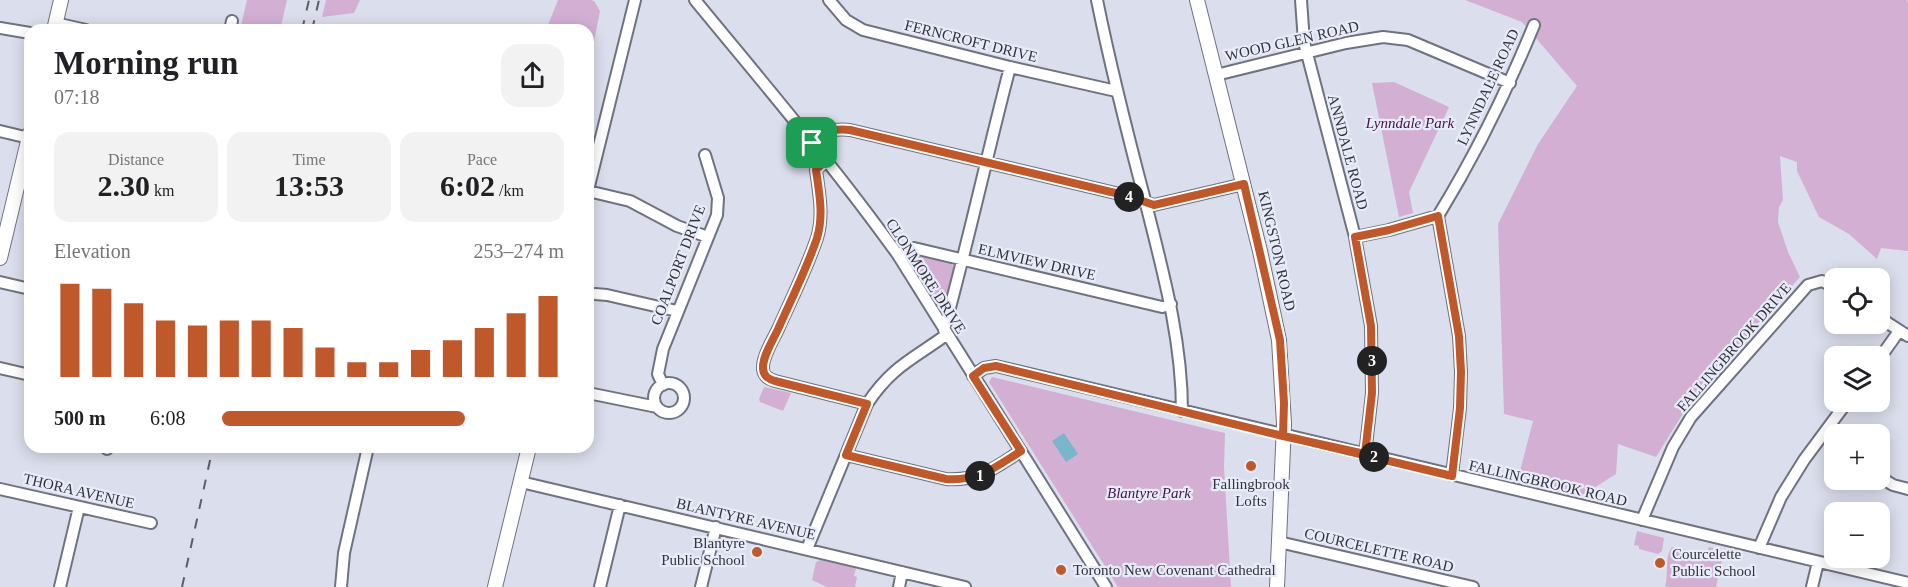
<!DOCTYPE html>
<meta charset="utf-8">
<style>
:root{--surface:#fff;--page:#f2f2f2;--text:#202124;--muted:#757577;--accent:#bf592c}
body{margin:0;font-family:"Times New Roman",serif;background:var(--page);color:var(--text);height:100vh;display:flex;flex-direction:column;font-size:22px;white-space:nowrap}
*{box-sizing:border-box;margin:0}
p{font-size:20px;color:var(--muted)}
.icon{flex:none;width:33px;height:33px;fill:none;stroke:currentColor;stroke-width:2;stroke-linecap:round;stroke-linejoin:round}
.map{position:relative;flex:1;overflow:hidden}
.details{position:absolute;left:24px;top:24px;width:570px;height:429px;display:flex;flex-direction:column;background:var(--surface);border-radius:18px;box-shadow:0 3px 15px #0003}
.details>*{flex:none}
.controls{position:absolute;left:1824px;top:268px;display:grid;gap:12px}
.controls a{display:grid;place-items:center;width:66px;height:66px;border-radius:12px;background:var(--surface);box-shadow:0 3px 15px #0003;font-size:30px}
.pin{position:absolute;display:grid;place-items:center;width:51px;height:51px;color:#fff;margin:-26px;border-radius:12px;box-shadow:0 3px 9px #0006}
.km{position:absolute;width:30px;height:30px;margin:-15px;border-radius:50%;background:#222;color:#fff;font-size:16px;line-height:30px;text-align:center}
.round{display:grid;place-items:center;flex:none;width:63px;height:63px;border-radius:18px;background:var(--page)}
.summary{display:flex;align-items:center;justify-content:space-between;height:102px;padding:0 30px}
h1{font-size:33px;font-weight:700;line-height:45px}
.metrics{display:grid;grid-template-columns:repeat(3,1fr);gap:9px;height:102px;padding:6px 30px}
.metrics div{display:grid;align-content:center;border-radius:15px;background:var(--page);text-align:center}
.metrics b{font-size:30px;font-weight:700}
.metrics small{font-size:16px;font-weight:400}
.metrics p{font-size:16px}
.chart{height:168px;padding:12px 30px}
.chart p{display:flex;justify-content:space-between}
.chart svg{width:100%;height:108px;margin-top:6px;stroke:var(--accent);stroke-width:6}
ul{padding:0 30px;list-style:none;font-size:20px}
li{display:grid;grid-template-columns:96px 72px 1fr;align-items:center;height:45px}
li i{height:15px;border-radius:8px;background:var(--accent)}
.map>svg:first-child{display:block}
.green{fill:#d3afd4}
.water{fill:#7ab5cc}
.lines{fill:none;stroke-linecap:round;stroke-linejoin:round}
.minor-casing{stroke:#6f727f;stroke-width:14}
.major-casing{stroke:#6f727f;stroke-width:16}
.minor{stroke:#fff;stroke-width:10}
.major{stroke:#fff;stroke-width:14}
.rail{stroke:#5d5e65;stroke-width:2;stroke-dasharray:10 10;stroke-linecap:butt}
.route-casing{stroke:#fff;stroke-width:12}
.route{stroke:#bf592c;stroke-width:8}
.poi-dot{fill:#bf592c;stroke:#e8ebfa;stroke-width:2}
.labels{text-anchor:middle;stroke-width:4.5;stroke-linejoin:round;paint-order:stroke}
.street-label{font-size:15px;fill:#333439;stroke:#e8ebfa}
.park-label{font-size:15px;font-style:italic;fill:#431445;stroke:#e8ebfa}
.poi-label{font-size:15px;fill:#333439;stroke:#e8ebfa;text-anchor:start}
</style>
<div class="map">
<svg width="1908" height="587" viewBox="0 0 1908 587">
<rect width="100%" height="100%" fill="#dbdeec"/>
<path class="green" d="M247,0h40l-7,30h-40z
M326,0h34l-6,13 -32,4z
M558,0h33l3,1 6,10 -12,62v-43h-42z
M1465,0h442l1,3v248l-27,-3 -4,11 -28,-25 -30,-17 -22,-46v-9l-17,-6 3,44 -4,7 -1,15 10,30 12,25 -105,117 -39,63 -38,-13 -2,30 -27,17 -2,6 -69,-18 15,-58 -29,-7 -6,-190 40,-80 39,-58 -55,-64z
M1394,82l55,25 -40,85 4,21 -14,4 -27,-134z
M911,253l39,9 3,4 1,5 -10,41 -4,1 -35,-55 1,-3z
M992,377l233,56 -1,34 7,120h-113l-129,-205z
M764,387l27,6 -8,18 -23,-9 -1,-3z
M1637,531l27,7 -2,13 -4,3 -19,-5v-3l-5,-1z
M1672,547l34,7 3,-7 15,4 -8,36h-51c4,-13 -1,-29 7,-40z
M820,560l36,8 -2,8 3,1 -2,10h-28l-15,-7 4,-18z"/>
<path class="water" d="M1064,433l14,21 -12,8 -14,-21z"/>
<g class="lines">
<g class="minor-casing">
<path id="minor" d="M695,0c69,84 140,167 203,255l208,332
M829,0l17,20 17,10 147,37 106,24
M1097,0c14,69 31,136 49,204 17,68 36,136 36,207
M1301,0l3,42 51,195 16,89 1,67 -7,62
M55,23l31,7
M0,28l30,5
M230,30l2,-9
M1216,75l130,-32 37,-6 25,3 102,43
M0,131l29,7
M812,143c15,-11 19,-15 38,-13l278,66 26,9 90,-21
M826,160l-10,10c3,23 8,45 1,68 -10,30 -25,60 -38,89 -5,12 -17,29 -16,42 1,8 6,10 12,12l92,23
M588,190l47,-190
M588,191l42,10 47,25 31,11
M1355,237l34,-7 49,-14
M898,255l9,-6 7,-1 248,59 9,-3
M0,282l30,7
M595,294l12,1 70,16
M1880,318l28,18
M944,330c24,-87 43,-175 66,-263
M1880,358l19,-27
M0,368l30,7
M973,376l11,-8 12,-2 912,217
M654 398a15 15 0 1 1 30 0a15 15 0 1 1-30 0Z
M663,385l-5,-11 5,-25 54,-134 1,-17 -13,-43
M588,393l69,14
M107,449v-2
M846,455l100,24c34,2 48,-11 75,-28
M1452,475l8,-67 1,-36 -2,-36 -21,-120c38,-62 69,-125 96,-191
M1880,477l13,8 15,4
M521,482l444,105
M0,489l151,34
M1642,520l31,-73 18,-30 117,-132 14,-4 12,6
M1279,542l194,45
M1759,548l22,-51 23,-37 43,-58
M807,549l60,-145c24,-37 46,-45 79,-69
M60,587l19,-80
M341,587l3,-34 24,-106
M600,587l20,-82
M701,587l15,-60
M899,587l3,-15
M1812,587l6,-25"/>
</g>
<g class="major-casing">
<path id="major" d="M1197,0l63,251 19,89 5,84 -7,163
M54,30l7,-30
M0,258l30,-125
M495,587l34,-140"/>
</g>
<use href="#minor" class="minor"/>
<use href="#major" class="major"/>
<path class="rail" d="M302,30l7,-30
M312,30l7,-30
M182,587l31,-140"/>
</g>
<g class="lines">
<g class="route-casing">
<path id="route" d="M812,143l14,17 -10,10c3,22 8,45 1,68 -10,30 -25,60 -38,89 -5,12 -17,29 -16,42 1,8 6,10 12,12l92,23 -21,51 100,24c34,2 48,-11 75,-28l-48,-75 11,-8 12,-2 287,70 10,2 159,38 8,-68 1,-36 -2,-36 -21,-120 -49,14 -34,7 16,89 1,67 -7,61 -82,-18 1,-33 -4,-63 -36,-156 -90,21 -26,-9 -278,-66c-19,-2 -23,2 -38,13"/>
</g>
<use href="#route" class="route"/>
</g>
<g class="poi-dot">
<circle cx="1251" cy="466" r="6"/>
<circle cx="757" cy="552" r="6"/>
<circle cx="1660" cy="563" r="6"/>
<circle cx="1061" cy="570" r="6"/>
</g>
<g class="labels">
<g class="street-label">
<text transform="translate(971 41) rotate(14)" y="5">FERNCROFT DRIVE</text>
<text transform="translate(1292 41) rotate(-13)" y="5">WOOD GLEN ROAD</text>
<text transform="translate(1488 87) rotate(-65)" y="5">LYNNDALE ROAD</text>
<text transform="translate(1348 152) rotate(75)" y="5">ANNDALE ROAD</text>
<text transform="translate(1277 251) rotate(77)" y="5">KINGSTON ROAD</text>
<text transform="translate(1037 262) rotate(13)" y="5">ELMVIEW DRIVE</text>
<text transform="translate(678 265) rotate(-69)" y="5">COALPORT DRIVE</text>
<text transform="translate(926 276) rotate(57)" y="5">CLONMORE DRIVE</text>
<text transform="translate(1734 347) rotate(-49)" y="5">FALLINGBROOK DRIVE</text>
<text transform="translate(1548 483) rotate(13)" y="5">FALLINGBROOK ROAD</text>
<text transform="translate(79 491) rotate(13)" y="5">THORA AVENUE</text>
<text transform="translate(746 519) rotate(13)" y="5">BLANTYRE AVENUE</text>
<text transform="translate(1379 550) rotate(13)" y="5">COURCELETTE ROAD</text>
</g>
<g class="park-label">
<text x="1410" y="128">Lynndale Park</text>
<text x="1149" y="498">Blantyre Park</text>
</g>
<g class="poi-label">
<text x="1251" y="489" text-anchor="middle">Fallingbrook<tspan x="1251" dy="17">Lofts</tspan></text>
<text x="745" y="548" text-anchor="end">Blantyre<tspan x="745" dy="17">Public School</tspan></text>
<text x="1672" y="559">Courcelette<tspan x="1672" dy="17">Public School</tspan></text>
<text x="1073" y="575">Toronto New Covenant Cathedral</text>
</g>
</g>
</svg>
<div class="controls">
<a><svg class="icon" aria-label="locate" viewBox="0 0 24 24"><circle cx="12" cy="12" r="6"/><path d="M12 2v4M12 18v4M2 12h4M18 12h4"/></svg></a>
<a><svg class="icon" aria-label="layers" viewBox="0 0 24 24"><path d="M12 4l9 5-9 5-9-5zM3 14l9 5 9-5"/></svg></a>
<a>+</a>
<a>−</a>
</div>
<div class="pin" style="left:812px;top:143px;background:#1e9e55"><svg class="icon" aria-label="arrive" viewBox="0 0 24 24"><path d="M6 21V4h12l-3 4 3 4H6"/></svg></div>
<b class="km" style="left:980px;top:476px">1</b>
<b class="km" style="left:1374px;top:457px">2</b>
<b class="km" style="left:1372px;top:361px">3</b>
<b class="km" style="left:1129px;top:197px">4</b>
<section class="details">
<div class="summary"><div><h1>Morning run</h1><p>07:18</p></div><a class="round"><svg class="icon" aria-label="share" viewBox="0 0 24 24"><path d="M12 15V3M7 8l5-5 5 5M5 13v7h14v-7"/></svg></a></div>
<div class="metrics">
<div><p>Distance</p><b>2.30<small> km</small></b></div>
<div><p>Time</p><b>13:53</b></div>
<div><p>Pace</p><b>6:02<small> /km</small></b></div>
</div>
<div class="chart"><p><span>Elevation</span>253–274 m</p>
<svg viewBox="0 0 160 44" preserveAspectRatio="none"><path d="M5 44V6M15 44V8M25 44V14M35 44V21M45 44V23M55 44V21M65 44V21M75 44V24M85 44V32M95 44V38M105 44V38M115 44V33M125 44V29M135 44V24M145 44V18M155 44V11"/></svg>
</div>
<ul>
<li><b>500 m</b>6:08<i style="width:71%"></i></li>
</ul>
</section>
</div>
